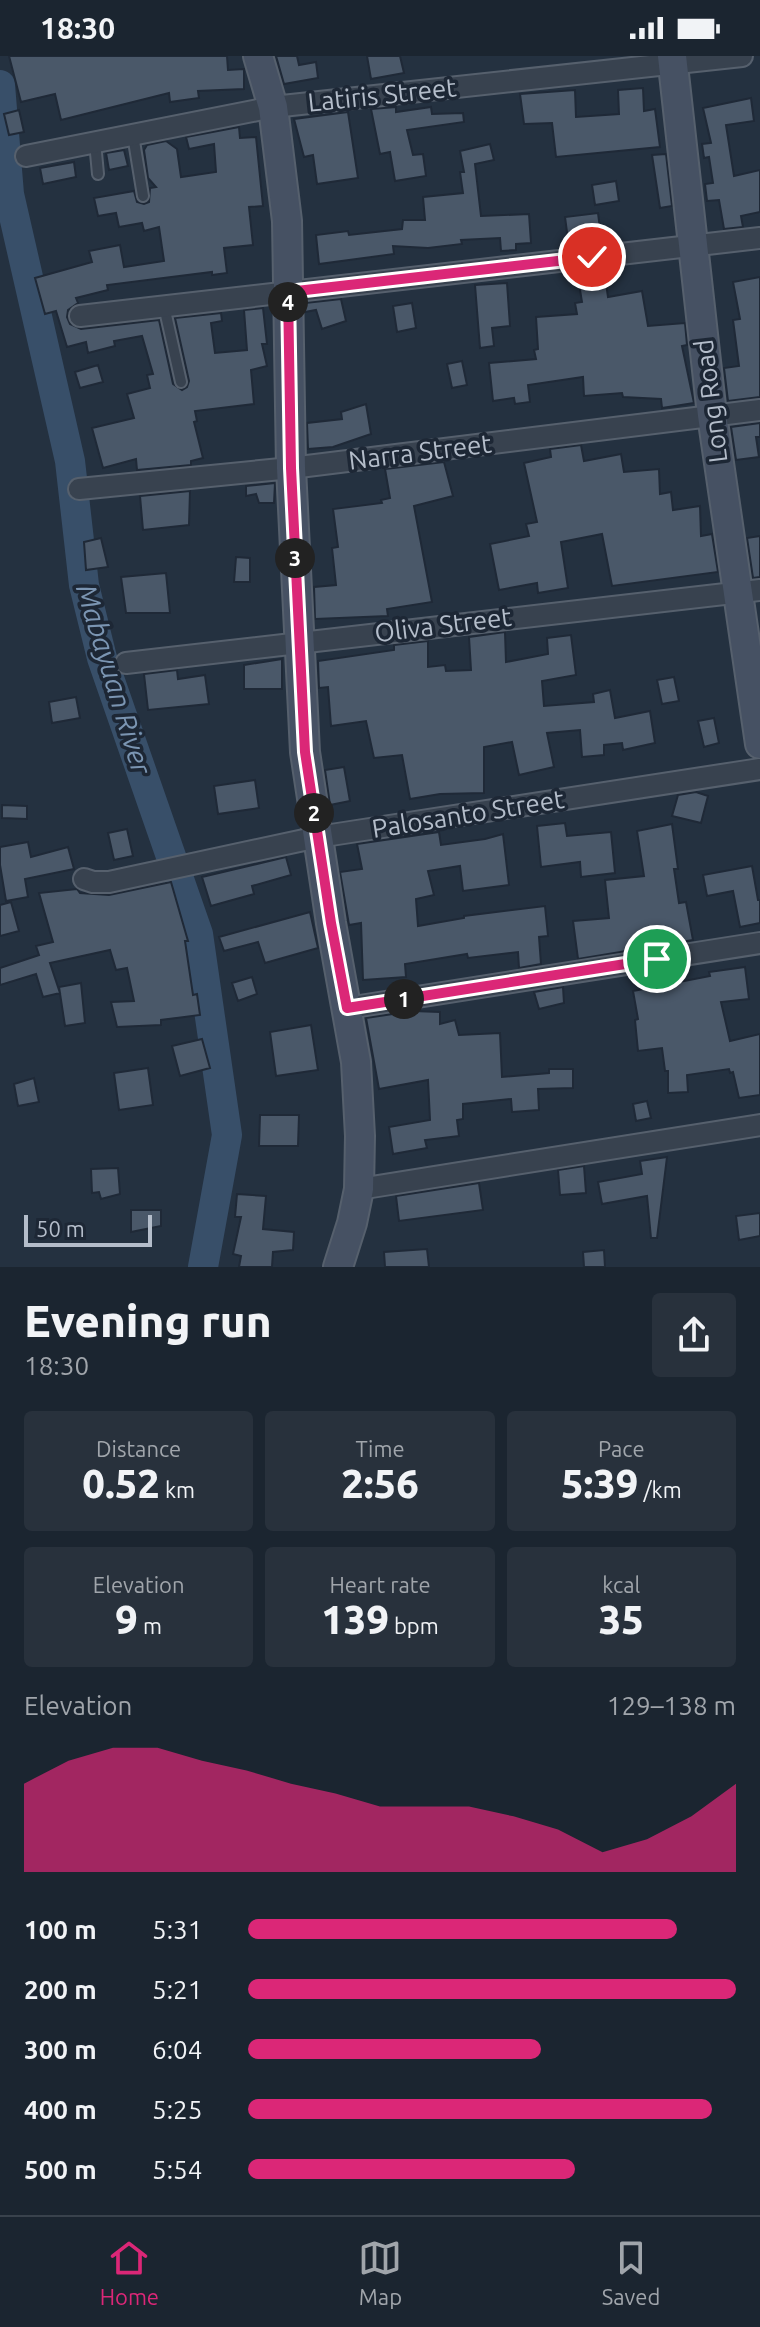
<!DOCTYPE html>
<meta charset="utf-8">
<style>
:root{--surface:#1b2530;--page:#28313c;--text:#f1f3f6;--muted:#a0a5ab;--line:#39424c;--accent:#db2777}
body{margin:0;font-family:Ubuntu,sans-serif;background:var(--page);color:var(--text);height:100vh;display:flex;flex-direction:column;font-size:30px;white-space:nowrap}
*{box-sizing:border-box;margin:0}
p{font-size:26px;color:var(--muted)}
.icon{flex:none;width:44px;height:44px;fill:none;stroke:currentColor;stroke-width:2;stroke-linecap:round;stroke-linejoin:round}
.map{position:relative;height:1211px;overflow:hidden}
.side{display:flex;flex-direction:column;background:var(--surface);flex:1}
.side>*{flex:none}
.scale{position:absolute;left:24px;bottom:20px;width:128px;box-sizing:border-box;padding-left:8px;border:4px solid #b4bdca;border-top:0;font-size:22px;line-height:28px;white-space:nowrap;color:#b4bdca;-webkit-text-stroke:6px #1d2735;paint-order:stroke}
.pin{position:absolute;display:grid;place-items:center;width:68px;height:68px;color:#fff;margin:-34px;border:4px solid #fff;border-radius:50%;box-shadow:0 2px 8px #0007}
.km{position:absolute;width:40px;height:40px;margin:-20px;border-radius:50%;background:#222;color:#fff;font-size:22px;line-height:40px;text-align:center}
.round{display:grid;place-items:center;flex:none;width:84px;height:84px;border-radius:8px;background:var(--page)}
.summary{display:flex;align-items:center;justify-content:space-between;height:136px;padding:0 24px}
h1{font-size:44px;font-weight:800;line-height:60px}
.metrics{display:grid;grid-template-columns:repeat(3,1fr);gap:12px;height:136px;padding:8px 24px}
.metrics div{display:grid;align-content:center;border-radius:8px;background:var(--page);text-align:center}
.metrics b{font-size:40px;font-weight:800}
.metrics small{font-size:22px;font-weight:400}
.metrics p{font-size:22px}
.chart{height:224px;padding:16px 24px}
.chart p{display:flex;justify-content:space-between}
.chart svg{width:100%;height:144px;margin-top:8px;fill:var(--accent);opacity:.7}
ul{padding:0 24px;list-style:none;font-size:26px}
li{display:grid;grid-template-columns:128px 96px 1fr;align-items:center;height:60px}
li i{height:20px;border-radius:10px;background:var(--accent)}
.status{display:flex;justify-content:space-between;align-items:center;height:56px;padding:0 40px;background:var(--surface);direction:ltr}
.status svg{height:22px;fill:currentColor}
.tabs{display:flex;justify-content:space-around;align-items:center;height:112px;border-top:2px solid var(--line);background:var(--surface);font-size:22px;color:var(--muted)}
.tabs a{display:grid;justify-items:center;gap:4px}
.tabs .selected{color:var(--accent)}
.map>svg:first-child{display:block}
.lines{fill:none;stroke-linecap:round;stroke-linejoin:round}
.river{stroke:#384f69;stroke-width:30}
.building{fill:#4a5869;stroke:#1f2937;stroke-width:2}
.lane-casing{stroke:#56606d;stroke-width:14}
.street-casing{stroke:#56606d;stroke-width:24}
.secondary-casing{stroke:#56606d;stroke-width:32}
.lane{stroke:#38424f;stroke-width:10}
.street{stroke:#38424f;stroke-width:20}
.secondary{stroke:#465163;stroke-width:28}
.route-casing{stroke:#fff;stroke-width:16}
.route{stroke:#db2777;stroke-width:10}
.labels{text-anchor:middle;stroke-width:7;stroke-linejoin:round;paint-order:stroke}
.street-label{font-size:26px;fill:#b4bdca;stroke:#1d2735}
.water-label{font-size:28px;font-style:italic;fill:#7b95b2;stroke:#1d2735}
</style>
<div class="status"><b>18:30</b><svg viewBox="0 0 49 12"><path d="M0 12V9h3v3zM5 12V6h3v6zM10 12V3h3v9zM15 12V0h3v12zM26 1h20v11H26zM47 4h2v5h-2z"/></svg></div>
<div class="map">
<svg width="760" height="1211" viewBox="0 0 760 1211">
<rect width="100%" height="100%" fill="#243140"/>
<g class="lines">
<path class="river" d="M0,29l9,109 61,267 14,124 18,73 96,276 29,201 -24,132"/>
</g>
<path class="building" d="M9,0h218l1,14 16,-1v20l-46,2 1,7 -29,4 -1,-9 -108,27 -6,-26 -34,8z
M276,0h21l2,9 17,-3 2,16 -34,6z
M367,0h33l4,17 -33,6z
M643,32l1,23 11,-2 5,38 -104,10 -4,-34 -28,1 -4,-30 55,-4 1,27 43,-3 -1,-24z
M751,42l3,23 -28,4 8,51 26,-6v42l-19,4 2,11 -19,2 -5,-29 -12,1 -2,-17 8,-1 -4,-26 -5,1 -2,-14 9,-1 -8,-35z
M396,51v5l35,-5 1,7 31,-1 1,9 -57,8 6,25 10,-1 3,22 -31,5 -5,-29 -10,2 -9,-45z
M19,54l5,22 -15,3 -5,-21z
M348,56l10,66 -41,6 -4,-29 -9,2 -10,-38z
M239,71l1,11 16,-1 7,69 -14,1 4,38 -29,3 3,25 -15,2v-3l-105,13 1,5 -32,8 2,5 -10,7 -1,7 3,7 11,5 78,-9 14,64 9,6 5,-3 2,-6 -14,-63 46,-5 1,8 -11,2 4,30 32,-3 -3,-40 19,-2 4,36h-5l5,22 -16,4 3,34 -59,7 2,10 -3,1 9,36 -12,3v4l-54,5 -1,-11 -33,9 -11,-40 42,-10 -7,-24 23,-6 -3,-13 6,-1 -11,-38 -28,5 1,5 -27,7 -2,-11 -19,5 -11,-36 -11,3 -10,-36 57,-16 -3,-11 31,-6 4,22 40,-6 -5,-34 -15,4 -2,-8 -23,4 -3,-14 -18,3 -4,-18 40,-7 3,11 7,2 5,-2 1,-14 6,-1 -8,-9 -4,-28 3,-5 19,-4 11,8 4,28 35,-5 -2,-28 -25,5 -3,-12z
M490,88l4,16 -19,4 6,52 48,-2 2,29 -15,1v6l-15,1 -1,-13 -39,2 1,4 -34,4 -35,-2 1,8 -75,10 -3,-29 32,-4 1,4 53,-6 1,-9h22l-2,-23 40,-4 -3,-21h4l-4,-21z
M124,94l4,16 -19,4 -3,-17z
M666,98l6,52 -12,2 -8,-53z
M74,106l2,15 -33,7 -3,-16z
M616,125l3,20 -24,4 -3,-20z
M598,157l3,23 -33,4 -3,-23z
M604,213l4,28 34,-6 6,35 37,-3 2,22 -5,1 12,57 -32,5 -1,-9 -38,-2 -1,-4 -38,3 -1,-19 -55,8 2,17 -15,2 -1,-6 -21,3 -4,-38 47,-4 -2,-9 4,-1 -2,-32 41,-3 -2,-11 7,-1 -5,-30z
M760,221v120l-32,4 -4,-33 15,-2 -6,-46 7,-1 -7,-37z
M507,227l3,43 -18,2 2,18 -14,2 -5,-63z
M341,243l5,22 -24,8 -6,-19 -11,2v-9z
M412,247l4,25 -19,4 -4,-26z
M462,305l5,24 -15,3 -5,-24z
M98,309l5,17 -23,6 -5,-16z
M366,348l5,30 -38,13 -25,2 -1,-26 35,-4 -1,-7z
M760,367v14h-4l3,20 -23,3 -5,-33z
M581,389l3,16 37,-7 3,18 35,-3 1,25 11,-2 2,18 27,-4 1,30 11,-2 6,38 -106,14 -10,-52 -41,8 7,46 -30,5 -1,-10 -38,7 -9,-46 39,-8 -3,-12 11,-2 -13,-59 27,-6 -1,-8z
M444,406l9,34 -39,10 18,96 -45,7 1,7 -73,3 -1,-32 22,-2 -4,-37 6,-1 -5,-38 49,-6 -1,-3 9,-2 -5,-29z
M275,427l-1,20h-15l-3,-9 -10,2v-10z
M190,435l-1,34 -46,5 -3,-34z
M760,480v41l-7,1 -6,-40z
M101,482l7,29 -22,3 -2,-28z
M236,501l14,1v24h-16z
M166,517l4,40h-44l-5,-36z
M505,576l1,30 42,-8 -1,-16 24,-3 5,40 -34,6 2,25 50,-4 -1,-8 17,-4 5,28 35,-7 5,32 -32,7 -1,-7 -18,2v10l-22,2 -2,-27 -33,3 7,34 -35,8 -7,-33 -28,5v46l-44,1 -30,5 -8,-44 -28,3 -8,-37 -35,5 -3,-39 -9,1 -1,-27 76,-11v-5l34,-4v26l17,-2 1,6 25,-1 -2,-33z
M282,603v30h-38v-24z
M177,614l1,9 27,-4 4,29 -61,6 -4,-36z
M674,621l5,24 -17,3 -5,-24z
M76,641l4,21 -28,5 -3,-21z
M714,662l5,25 -15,4 -6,-26z
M344,711l6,34 -20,4 -5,-35z
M255,724l4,28 -41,6 -4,-28z
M696,736l12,4 -7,27 -29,-7 6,-21z
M2,749l25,1v13l-25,-1z
M565,767l2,13 44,-4 4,41 -34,4 -1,-15 -39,5 -4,-41z
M672,768l6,45h-4l5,34 7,-1 7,38 -115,19 -5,-38 36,-3 -4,-38 39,-4 -7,-45z
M127,773l6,27 -19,4 -6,-27z
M439,776l2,13 44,-6 18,-5 6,51 -46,6 -3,-25 -32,5 6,24 -18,4 2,27 46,-8v-2l81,-10 3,30 -9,1 2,27 -22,4 -1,-16 -50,6 -1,-4 -62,10 1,13 -43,3 -2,-57 -12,2 -9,-53 22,-3 -5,-25z
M28,786l3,15 37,-10 6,22 -49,10 3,18 -22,4 -6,-36v-18z
M286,801l5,18 -39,11 2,8 -43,12 -9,-29z
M752,810l6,34h2v23l-20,4 -7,-36 -26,5 -4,-21z
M171,826l17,59h-3l8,54 4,-1 3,21 -39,5v5l-44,2 -6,-25 23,-1 -7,-33 -11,2 -6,-20 -60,13 10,30 -17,4 -7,-23 -36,11v-17l39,-13 -3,-9 17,-4 -14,-49 38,-4 3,4 29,2z
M11,846l8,29 -19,5v-31z
M310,856l8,36 -53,15 -7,-21 -34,9 -5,-14z
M745,911l4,32 -28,3 9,39 30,-7v61l-21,3 -6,-26 -3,1 -1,-4 -42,6 1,17 -20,1v-22h-3l-3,-23 -24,3 -3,-31 3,-1 -5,-28 77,-15 -1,-4z
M252,921l5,17 -19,7 -6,-18z
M81,927l4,40 -20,3 -6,-39z
M563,931l1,16 -25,6 -5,-17z
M413,955l27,1v12l15,-4 4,15 41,-2 2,44 47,-4v-4h24v19l-35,1 1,21 -27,2 -1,-13 -48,5v15l-6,1 2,16 -34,4 2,8 -34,6 -4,-27 41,-7 -2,-40 -49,9 -13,-71z
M311,969l7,45 -42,6 -6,-44z
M202,983l8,29 -30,8 -8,-30z
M148,1012l5,37 -34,5 -5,-37z
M34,1022l5,24 -21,4 -4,-22z
M647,1045l4,17 -15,3 -3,-17z
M260,1059h39l-1,31h-39z
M667,1101l-10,81h-6l-4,-42 -45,8 -4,-22 44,-8 -2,-13z
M584,1110l2,27 -26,2 -2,-25z
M118,1112l2,26 -19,5 -2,-7 -7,1 -1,-24z
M479,1127l4,27 -84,11 -3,-25z
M237,1138l29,2 -3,33 31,3 -1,18 -20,2 -1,15h-33l2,-11 -8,-2 8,-37h-6z
M131,1154h30v16l-30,6z
M760,1157v23l-21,4 -3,-24z
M427,1193l2,18h-44l-1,-15z
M604,1194l1,17h-21l-1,-15z"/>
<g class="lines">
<g class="lane-casing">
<path id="lane" d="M133,79l10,61
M95,86l3,32
M164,250l17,76"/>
</g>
<g class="street-casing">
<path id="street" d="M26,100l247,-49 469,-51
M80,260l680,-78
M79,433l212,-21 469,-58
M126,607l634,-73
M84,823l9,3h16l209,-45 442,-68
M347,952l413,-65
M359,1133l401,-64"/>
</g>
<g class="secondary-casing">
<path id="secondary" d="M258,0l15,51 14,114 4,247 14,284 26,171 25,139 4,74 -1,53 -7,34 -14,44
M672,0l40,359 48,329"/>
</g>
<use href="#lane" class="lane"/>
<use href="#street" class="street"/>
<use href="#secondary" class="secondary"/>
</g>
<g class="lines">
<g class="route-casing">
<path id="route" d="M592,201l-304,35 3,176 14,284 26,171 16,85 310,-49"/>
</g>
<use href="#route" class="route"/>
</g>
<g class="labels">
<g class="street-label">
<text transform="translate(382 39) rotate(-6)" y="9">Latiris Street</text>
<text transform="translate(711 345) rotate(-97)" y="9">Long Road</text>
<text transform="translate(420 396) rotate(-7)" y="9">Narra Street</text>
<text transform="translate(443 569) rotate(-7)" y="9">Oliva Street</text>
<text transform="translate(468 758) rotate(-9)" y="9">Palosanto Street</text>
</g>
<g class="water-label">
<text transform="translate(114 623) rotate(73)" y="10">Mabayuan River</text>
</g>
</g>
</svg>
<div class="scale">50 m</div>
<div class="pin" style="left:657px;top:903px;background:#1e9e55"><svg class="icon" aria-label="arrive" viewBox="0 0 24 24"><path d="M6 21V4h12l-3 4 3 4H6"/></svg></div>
<div class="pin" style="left:592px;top:201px;background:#d93025"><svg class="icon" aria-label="check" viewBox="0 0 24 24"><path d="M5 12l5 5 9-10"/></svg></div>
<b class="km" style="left:404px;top:943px">1</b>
<b class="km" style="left:314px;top:757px">2</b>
<b class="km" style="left:295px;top:502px">3</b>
<b class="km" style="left:288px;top:246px">4</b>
</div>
<section class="side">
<div class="summary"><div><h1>Evening run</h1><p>18:30</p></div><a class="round"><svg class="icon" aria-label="share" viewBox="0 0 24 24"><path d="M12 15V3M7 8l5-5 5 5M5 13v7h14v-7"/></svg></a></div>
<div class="metrics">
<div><p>Distance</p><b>0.52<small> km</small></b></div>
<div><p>Time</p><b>2:56</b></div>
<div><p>Pace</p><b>5:39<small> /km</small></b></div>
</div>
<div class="metrics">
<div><p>Elevation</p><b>9<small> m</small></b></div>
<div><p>Heart rate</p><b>139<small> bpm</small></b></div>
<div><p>kcal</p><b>35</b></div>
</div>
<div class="chart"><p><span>Elevation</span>129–138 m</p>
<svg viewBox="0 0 160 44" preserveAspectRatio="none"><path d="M0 44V17L10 10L20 6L30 6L40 10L50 13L60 17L70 20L80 24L90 24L100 24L110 27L120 31L130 38L140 34L150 27L160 17V44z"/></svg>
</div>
<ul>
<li><b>100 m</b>5:31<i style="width:88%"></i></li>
<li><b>200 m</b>5:21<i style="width:100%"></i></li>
<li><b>300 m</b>6:04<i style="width:60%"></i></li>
<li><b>400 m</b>5:25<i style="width:95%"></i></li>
<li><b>500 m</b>5:54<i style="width:67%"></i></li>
</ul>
</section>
<nav class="tabs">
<a class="selected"><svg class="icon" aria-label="home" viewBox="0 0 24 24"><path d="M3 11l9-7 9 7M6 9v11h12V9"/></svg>Home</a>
<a><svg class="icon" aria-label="map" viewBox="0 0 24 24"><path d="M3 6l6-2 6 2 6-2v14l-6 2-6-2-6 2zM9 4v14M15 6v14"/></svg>Map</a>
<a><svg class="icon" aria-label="saved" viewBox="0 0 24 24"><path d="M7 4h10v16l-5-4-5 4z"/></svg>Saved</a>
</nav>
